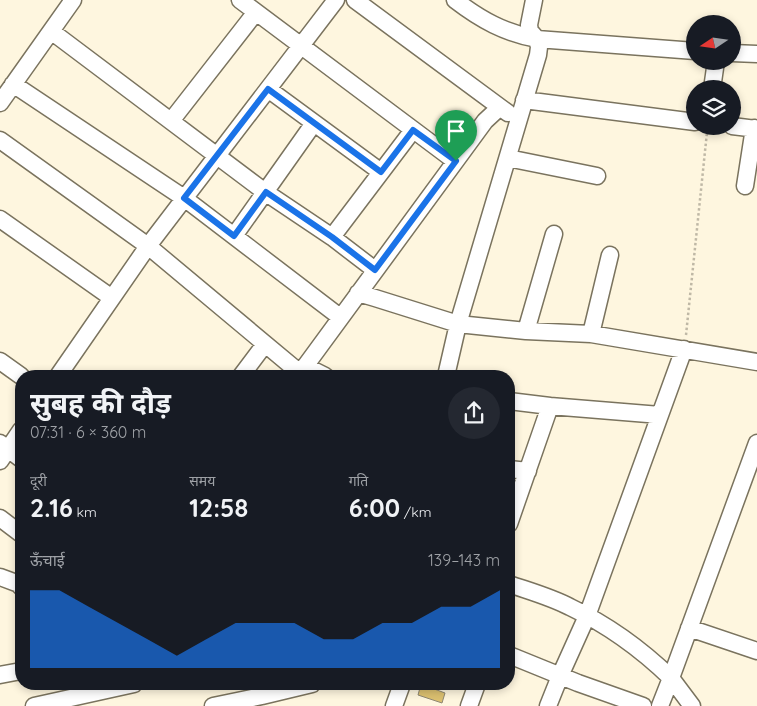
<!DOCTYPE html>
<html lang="hi">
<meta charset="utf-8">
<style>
:root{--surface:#171b24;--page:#242831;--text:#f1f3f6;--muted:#9ea1a6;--accent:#1a73e8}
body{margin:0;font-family:Quicksand,"Noto Sans Devanagari",sans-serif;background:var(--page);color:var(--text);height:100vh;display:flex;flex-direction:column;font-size:19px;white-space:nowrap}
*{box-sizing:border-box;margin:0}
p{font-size:16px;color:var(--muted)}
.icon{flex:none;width:28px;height:28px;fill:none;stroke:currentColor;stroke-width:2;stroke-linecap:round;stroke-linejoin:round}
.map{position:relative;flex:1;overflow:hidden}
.drawer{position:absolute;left:15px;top:370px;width:500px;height:320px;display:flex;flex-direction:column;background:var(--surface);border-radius:20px;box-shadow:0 2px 8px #0003}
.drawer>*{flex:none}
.needle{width:32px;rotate:257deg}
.fabs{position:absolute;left:686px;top:15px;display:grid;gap:10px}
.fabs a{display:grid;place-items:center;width:55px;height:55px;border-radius:50%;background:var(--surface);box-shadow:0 2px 8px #0003;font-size:25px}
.pin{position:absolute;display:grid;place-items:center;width:42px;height:42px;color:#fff;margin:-51px -21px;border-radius:50% 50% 50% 0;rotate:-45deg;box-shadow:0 0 5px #0007}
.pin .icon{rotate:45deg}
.round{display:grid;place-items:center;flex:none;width:52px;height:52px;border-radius:26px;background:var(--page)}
.summary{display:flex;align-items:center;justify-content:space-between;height:85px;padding:0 15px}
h1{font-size:28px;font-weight:700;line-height:38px}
.metrics{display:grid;grid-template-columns:repeat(3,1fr);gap:8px;height:85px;padding:5px 15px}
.metrics div{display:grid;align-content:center}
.metrics b{font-size:25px;font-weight:700}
.metrics small{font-size:14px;font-weight:400}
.metrics p{font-size:14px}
.chart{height:140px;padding:10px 15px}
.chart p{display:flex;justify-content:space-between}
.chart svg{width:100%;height:90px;margin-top:5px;fill:var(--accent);opacity:.7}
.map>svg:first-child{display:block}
.building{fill:#dbc070;stroke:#8e8772}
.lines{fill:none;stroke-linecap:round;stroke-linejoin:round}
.minor-casing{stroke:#7a735e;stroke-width:19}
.path{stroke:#bfb8a6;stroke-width:2.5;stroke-dasharray:2.5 2.5;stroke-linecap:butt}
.minor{stroke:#fff;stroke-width:16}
.route-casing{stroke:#fff;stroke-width:10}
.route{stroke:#1a73e8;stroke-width:6}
</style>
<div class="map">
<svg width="757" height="706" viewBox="0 0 757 706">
<rect width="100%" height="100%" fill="#fef6df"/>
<path class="building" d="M421,684l24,9 -3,10 -24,-8z"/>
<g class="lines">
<g class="minor-casing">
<path id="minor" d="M240,0l215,161
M355,0l153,113
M455,0c26,20 50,33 82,39l158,12
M51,31l214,161 67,45 43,33
M732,53l25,1
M13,84l171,114 156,119
M268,89l113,83
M712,89l4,-28
M524,100l171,22
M0,103l73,-103
M171,121l85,-109
M732,126l25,3
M0,140l148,106 152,127
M508,158l89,18
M745,186l9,-58
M0,219l112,79
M234,236l80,-113
M332,237l81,-107
M358,293l17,5 83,26 68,7 65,3 166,28
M526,331l28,-97
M591,334l19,-79
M0,361l21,15
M305,366l20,10
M58,376l90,-130 188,-246
M241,376l24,-32
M298,376l187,-255 14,-13
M446,376l12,-52 80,-269 1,-8 -2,-8 -7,-8 -1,-6 5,-25
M509,401l41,5
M0,443l21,16
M0,461l21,-31
M509,469l19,2
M0,518l21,16
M509,524l41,-118 110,9
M0,577l19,7 2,3
M509,584c20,7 42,13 61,23 38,18 71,42 101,71l-11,28
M689,628l68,23
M509,655l69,28 65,23
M0,675l21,-4
M34,706l100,-22
M213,706l49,-10 50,-12
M394,706l8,-22
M469,706l8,-22
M548,706l12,-30 27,-60 97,-267
M692,706l-21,-28 86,-235"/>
</g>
<path class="path" d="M686,335l21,-203"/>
<use href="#minor" class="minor"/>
</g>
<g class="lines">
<g class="route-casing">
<path id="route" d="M268,89l113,83 32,-42 43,31 -81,109 -43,-33 -66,-45 -32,44 -50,-38z"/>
</g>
<use href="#route" class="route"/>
</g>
</svg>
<div class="fabs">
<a><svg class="needle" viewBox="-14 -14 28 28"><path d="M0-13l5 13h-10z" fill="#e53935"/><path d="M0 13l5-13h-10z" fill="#9ea1a6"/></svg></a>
<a><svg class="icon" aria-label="layers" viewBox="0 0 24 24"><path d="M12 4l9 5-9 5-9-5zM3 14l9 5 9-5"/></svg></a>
</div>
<div class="pin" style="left:456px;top:161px;background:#1e9e55"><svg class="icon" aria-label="arrive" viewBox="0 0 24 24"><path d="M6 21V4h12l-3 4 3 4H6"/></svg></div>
<section class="drawer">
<div class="summary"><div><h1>सुबह की दौड़</h1><p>07:31 · 6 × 360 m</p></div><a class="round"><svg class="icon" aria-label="share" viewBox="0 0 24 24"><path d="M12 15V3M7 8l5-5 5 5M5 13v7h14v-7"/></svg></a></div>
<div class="metrics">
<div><p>दूरी</p><b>2.16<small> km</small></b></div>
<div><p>समय</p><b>12:58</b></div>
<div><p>गति</p><b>6:00<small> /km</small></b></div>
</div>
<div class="chart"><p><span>ऊँचाई</span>139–143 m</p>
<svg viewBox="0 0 160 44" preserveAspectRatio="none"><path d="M0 44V6L10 6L20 14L30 22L40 30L50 38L60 30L70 22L80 22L90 22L100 30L110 30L120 22L130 22L140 14L150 14L160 6V44z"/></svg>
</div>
</section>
</div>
